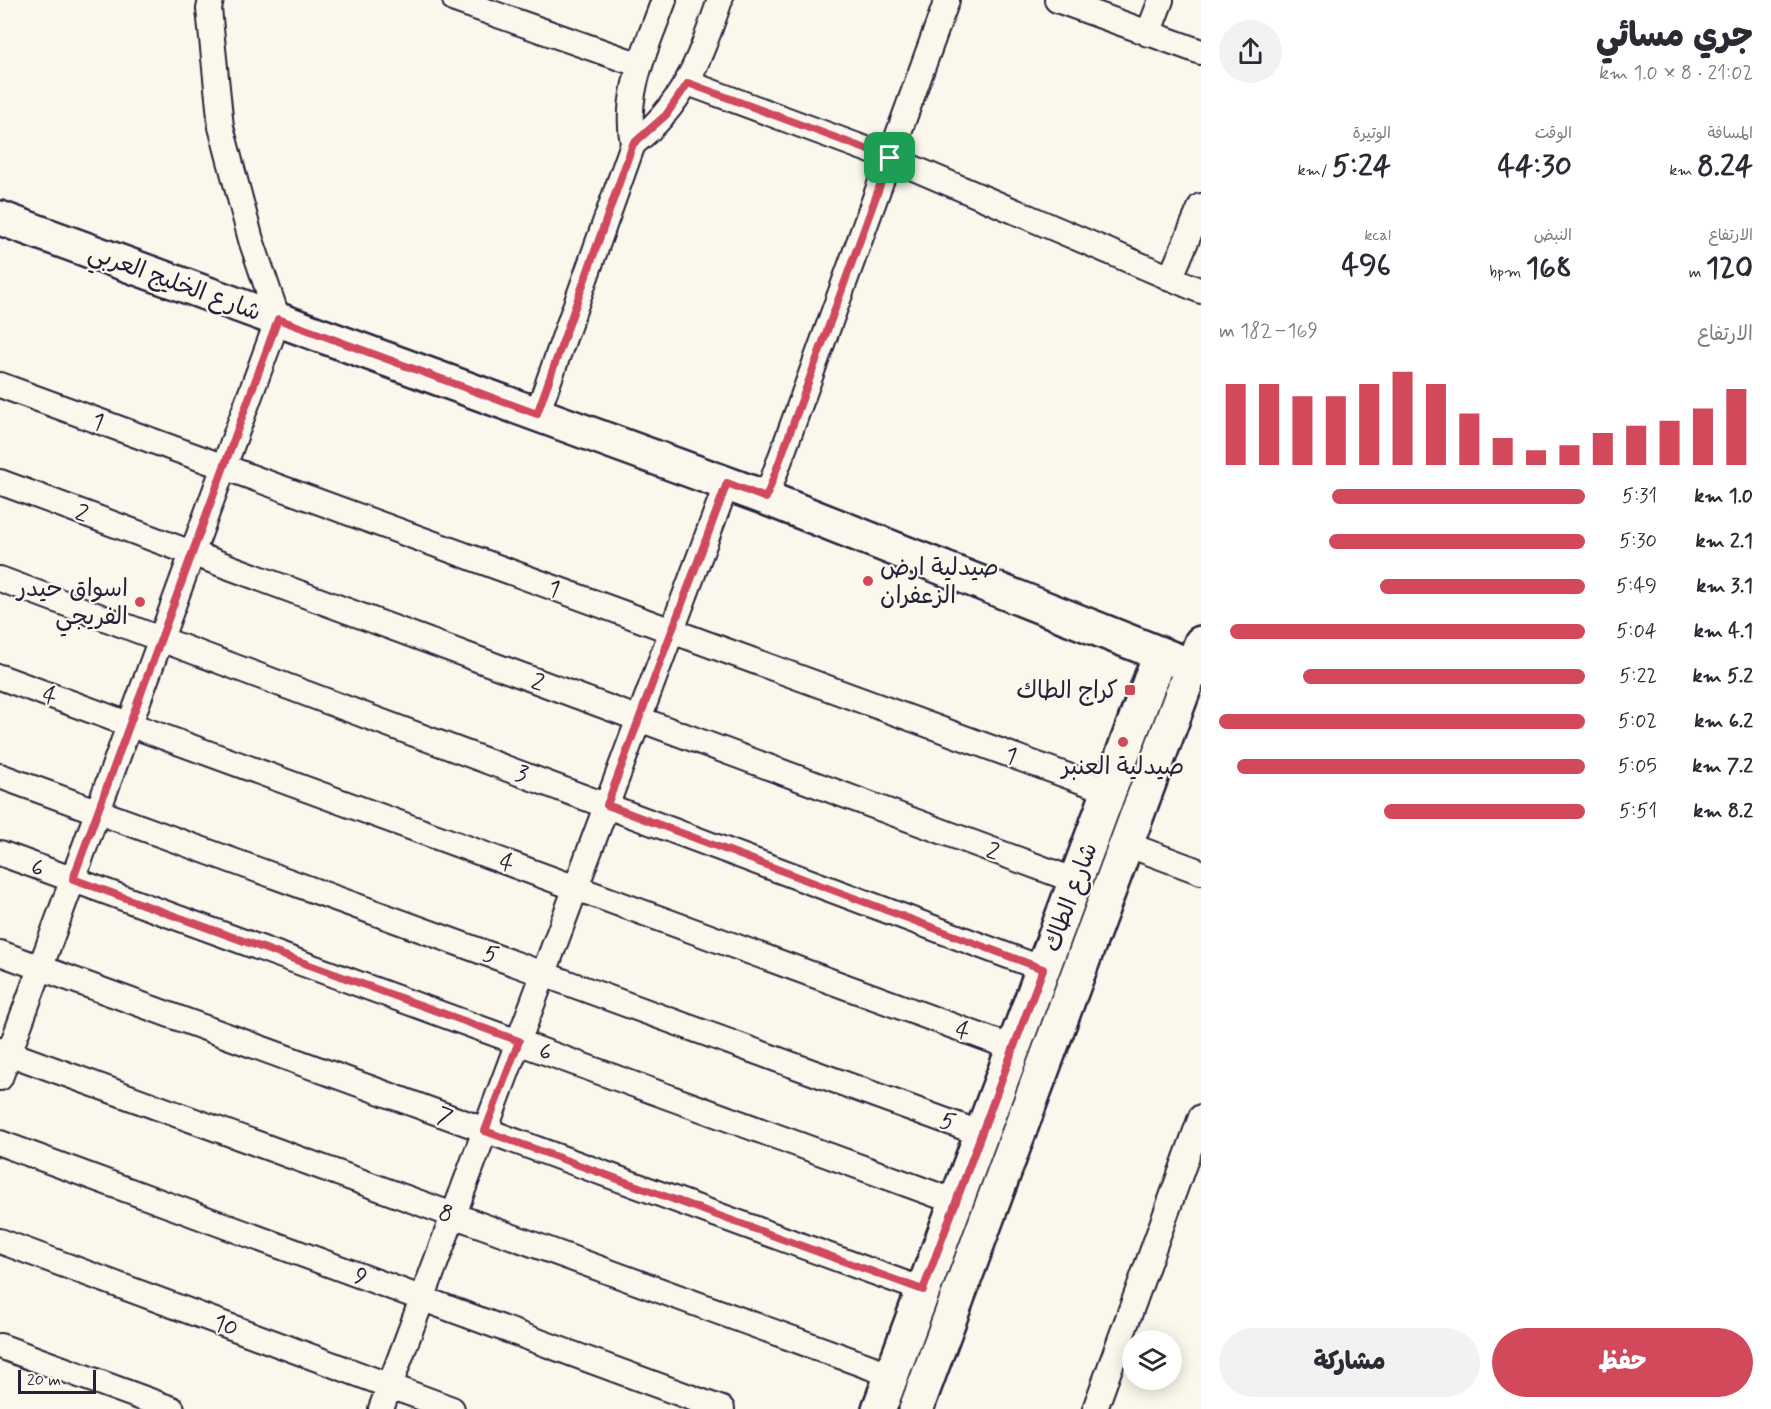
<!DOCTYPE html>
<html lang="ar">
<meta charset="utf-8">
<style>
:root{--surface:#fff;--page:#f2f2f3;--text:#2b2b33;--muted:#7c7c81;--accent:#d1495b}
body{margin:0;font-family:Mynerve,"Playpen Sans Arabic",sans-serif;background:var(--page);color:var(--text);direction:rtl;height:100vh;display:flex;flex-direction:column;font-size:22px;white-space:nowrap}
*{box-sizing:border-box;margin:0}
p{font-size:20px;color:var(--muted)}
.icon{flex:none;width:33px;height:33px;fill:none;stroke:currentColor;stroke-width:2;stroke-linecap:round;stroke-linejoin:round}
.map{position:relative;flex:1;overflow:hidden;direction:ltr}
.drawer{display:flex;flex-direction:column;background:var(--surface);width:570px}
.drawer>*{flex:none}
.tools{position:absolute;left:1122px;top:1330px;display:grid;gap:12px}
.tools a{display:grid;place-items:center;width:60px;height:60px;border-radius:50%;background:var(--surface);box-shadow:0 3px 15px #0003;font-size:30px}
.scale{position:absolute;left:18px;bottom:15px;width:78px;box-sizing:border-box;padding-left:6px;border:3px solid #22223b;border-top:0;font-size:16px;line-height:21px;white-space:nowrap;color:#22223b;-webkit-text-stroke:4px #fbf7ec;paint-order:stroke}
.pin{position:absolute;display:grid;place-items:center;width:51px;height:51px;color:#fff;margin:-26px;border-radius:12px;box-shadow:0 3px 9px #0006}
.round{display:grid;place-items:center;flex:none;width:63px;height:63px;border-radius:32px;background:var(--page)}
.headline{display:flex;align-items:center;justify-content:space-between;height:102px;padding:0 18px}
h1{font-size:33px;font-weight:800;line-height:45px}
.stats{display:grid;grid-template-columns:repeat(3,1fr);gap:9px;height:102px;padding:6px 18px}
.stats div{display:grid;align-content:center}
.stats b{font-size:30px;font-weight:800}
.stats small{font-size:16px;font-weight:400}
.stats p{font-size:16px}
.chart{height:168px;padding:12px 18px}
.chart p{display:flex;justify-content:space-between}
.chart svg{width:100%;height:108px;margin-top:6px;stroke:var(--accent);stroke-width:6}
.button{display:flex;gap:12px;margin-top:auto;padding:12px 18px}
.button a{flex:1;height:69px;border-radius:36px;background:var(--accent);color:#fff;font-size:24px;font-weight:800;line-height:69px;text-align:center}
.button a+a{background:var(--page);color:var(--text)}
ul{padding:0 18px;list-style:none;font-size:20px}
li{display:grid;grid-template-columns:96px 72px 1fr;align-items:center;height:45px}
li i{height:15px;border-radius:8px;background:var(--accent)}
main{display:flex;flex:1;min-height:0}
.map>svg:first-child{display:block}
.lines{fill:none;stroke-linecap:round;stroke-linejoin:round}
.street-casing{stroke:#22223b;stroke-width:28}
.secondary-casing{stroke:#22223b;stroke-width:38}
.street{stroke:#fbf7ec;stroke-width:24}
.secondary{stroke:#fbf7ec;stroke-width:33}
.route-casing{stroke:#fff;stroke-width:12}
.route{stroke:#d1495b;stroke-width:8}
.poi-dot{fill:#d1495b;stroke:#fbf7ec;stroke-width:2}
.labels{text-anchor:middle;stroke-width:4.5;stroke-linejoin:round;paint-order:stroke}
.street-label{font-size:24px;fill:#22223b;stroke:#fbf7ec}
.poi-label{font-size:24px;fill:#22223b;stroke:#fbf7ec;text-anchor:end}
</style>
<main>
<section class="drawer">
<div class="headline"><div><h1>جري مسائي</h1><p>21:02 · 8 × 1.0 km</p></div><a class="round"><svg class="icon" aria-label="share" viewBox="0 0 24 24"><path d="M12 15V3M7 8l5-5 5 5M5 13v7h14v-7"/></svg></a></div>
<div class="stats">
<div><p>المسافة</p><b>8.24<small> km</small></b></div>
<div><p>الوقت</p><b>44:30</b></div>
<div><p>الوتيرة</p><b>5:24<small> /km</small></b></div>
</div>
<div class="stats">
<div><p>الارتفاع</p><b>120<small> m</small></b></div>
<div><p>النبض</p><b>168<small> bpm</small></b></div>
<div><p>kcal</p><b>496</b></div>
</div>
<div class="chart"><p><span>الارتفاع</span>169–182 m</p>
<svg viewBox="0 0 160 44" preserveAspectRatio="none"><path d="M5 44V11M15 44V11M25 44V16M35 44V16M45 44V11M55 44V6M65 44V11M75 44V23M85 44V33M95 44V38M105 44V36M115 44V31M125 44V28M135 44V26M145 44V21M155 44V13"/></svg>
</div>
<ul>
<li><b>1.0 km</b>5:31<i style="width:69%"></i></li>
<li><b>2.1 km</b>5:30<i style="width:70%"></i></li>
<li><b>3.1 km</b>5:49<i style="width:56%"></i></li>
<li><b>4.1 km</b>5:04<i style="width:97%"></i></li>
<li><b>5.2 km</b>5:22<i style="width:77%"></i></li>
<li><b>6.2 km</b>5:02<i style="width:100%"></i></li>
<li><b>7.2 km</b>5:05<i style="width:95%"></i></li>
<li><b>8.2 km</b>5:51<i style="width:55%"></i></li>
</ul>
<div class="button"><a>حفظ</a><a>مشاركة</a></div>
</section>
<div class="map">
<svg width="1201" height="1409" viewBox="0 0 1201 1409">
<rect width="100%" height="100%" fill="#fbf7ec"/>
<filter id="ink" filterUnits="userSpaceOnUse"><feTurbulence type="fractalNoise" baseFrequency=".0167" numOctaves="2"/><feDisplacementMap in="SourceGraphic" scale="12" xChannelSelector="R" yChannelSelector="G"/><feConvolveMatrix kernelMatrix="1 2 1 2 8 2 1 2 1" color-interpolation-filters="sRGB"/></filter>
<g filter="url(#ink)">
<g class="lines">
<g class="street-casing">
<path id="street" d="M455,0l185,65
M1057,0l144,52
M1148,34l13,-34
M688,83l202,75 311,133
M633,144c52,-41 66,-84 87,-144
M1170,279l31,-73
M0,385l1109,406
M537,414l96,-270c-10,-51 14,-97 31,-144
M0,482l1076,399
M766,498l181,-498
M0,579l1043,390
M0,677l1013,371
M0,776l982,358
M1126,844l75,28
M0,853l956,349
M0,953l923,337
M0,1050l892,325
M0,1078l278,-759 -27,-79 -30,-113 -12,-118 2,-9
M0,1143l722,266
M0,1241l452,168
M0,1346l172,63
M381,1409l346,-926
M1095,1409l106,-292"/>
</g>
<g class="secondary-casing">
<path id="secondary" d="M0,218l766,280 435,172
M879,1409l281,-755
M916,1409l285,-766"/>
</g>
<use href="#street" class="street"/>
<use href="#secondary" class="secondary"/>
</g>
</g>
<g class="lines" filter="url(#ink)">
<g class="route-casing">
<path id="route" d="M688,83l202,75 -124,340 -39,-15 -120,322 436,164 -120,321 -438,-159 34,-90 -446,-162 205,-560 259,95 96,-270 33,-29z"/>
</g>
<use href="#route" class="route"/>
</g>
<g class="poi-dot">
<circle cx="868" cy="581" r="6"/>
<circle cx="140" cy="602" r="6"/>
<rect x="1124" y="684" width="12" height="12" rx="3"/>
<circle cx="1123" cy="742" r="6"/>
</g>
<g class="labels">
<g class="street-label">
<text transform="translate(175 282) rotate(20)" y="8">شارع الخليج العربي</text>
<text transform="translate(98 421) rotate(20)" y="8">1</text>
<text transform="translate(82 513) rotate(20)" y="8">2</text>
<text transform="translate(554 588) rotate(20)" y="8">1</text>
<text transform="translate(538 682) rotate(20)" y="8">2</text>
<text transform="translate(50 695) rotate(20)" y="8">4</text>
<text transform="translate(1011 755) rotate(20)" y="8">1</text>
<text transform="translate(522 773) rotate(20)" y="8">3</text>
<text transform="translate(993 851) rotate(20)" y="8">2</text>
<text transform="translate(507 862) rotate(20)" y="8">4</text>
<text transform="translate(38 867) rotate(20)" y="8">6</text>
<text transform="translate(1070 897) rotate(-70)" y="8">شارع الطاك</text>
<text transform="translate(491 954) rotate(20)" y="8">5</text>
<text transform="translate(963 1030) rotate(20)" y="8">4</text>
<text transform="translate(546 1051) rotate(20)" y="8">6</text>
<text transform="translate(445 1116) rotate(20)" y="8">7</text>
<text transform="translate(948 1121) rotate(20)" y="8">5</text>
<text transform="translate(446 1213) rotate(20)" y="8">8</text>
<text transform="translate(361 1276) rotate(20)" y="8">9</text>
<text transform="translate(226 1325) rotate(20)" y="8">10</text>
</g>
<g class="poi-label">
<text x="880" y="575" text-anchor="start">صيدلية ارض<tspan x="880" dy="28">الزعفران</tspan></text>
<text x="128" y="596">اسواق حيدر<tspan x="128" dy="28">الفريجي</tspan></text>
<text x="1118" y="698">كراج الطاك</text>
<text x="1123" y="774" text-anchor="middle">صيدلية العنبر</text>
</g>
</g>
</svg>
<div class="tools">
<a><svg class="icon" aria-label="layers" viewBox="0 0 24 24"><path d="M12 4l9 5-9 5-9-5zM3 14l9 5 9-5"/></svg></a>
</div>
<div class="scale">20 m</div>
<div class="pin" style="left:890px;top:158px;background:#1e9e55"><svg class="icon" aria-label="arrive" viewBox="0 0 24 24"><path d="M6 21V4h12l-3 4 3 4H6"/></svg></div>
</div>
</main>
